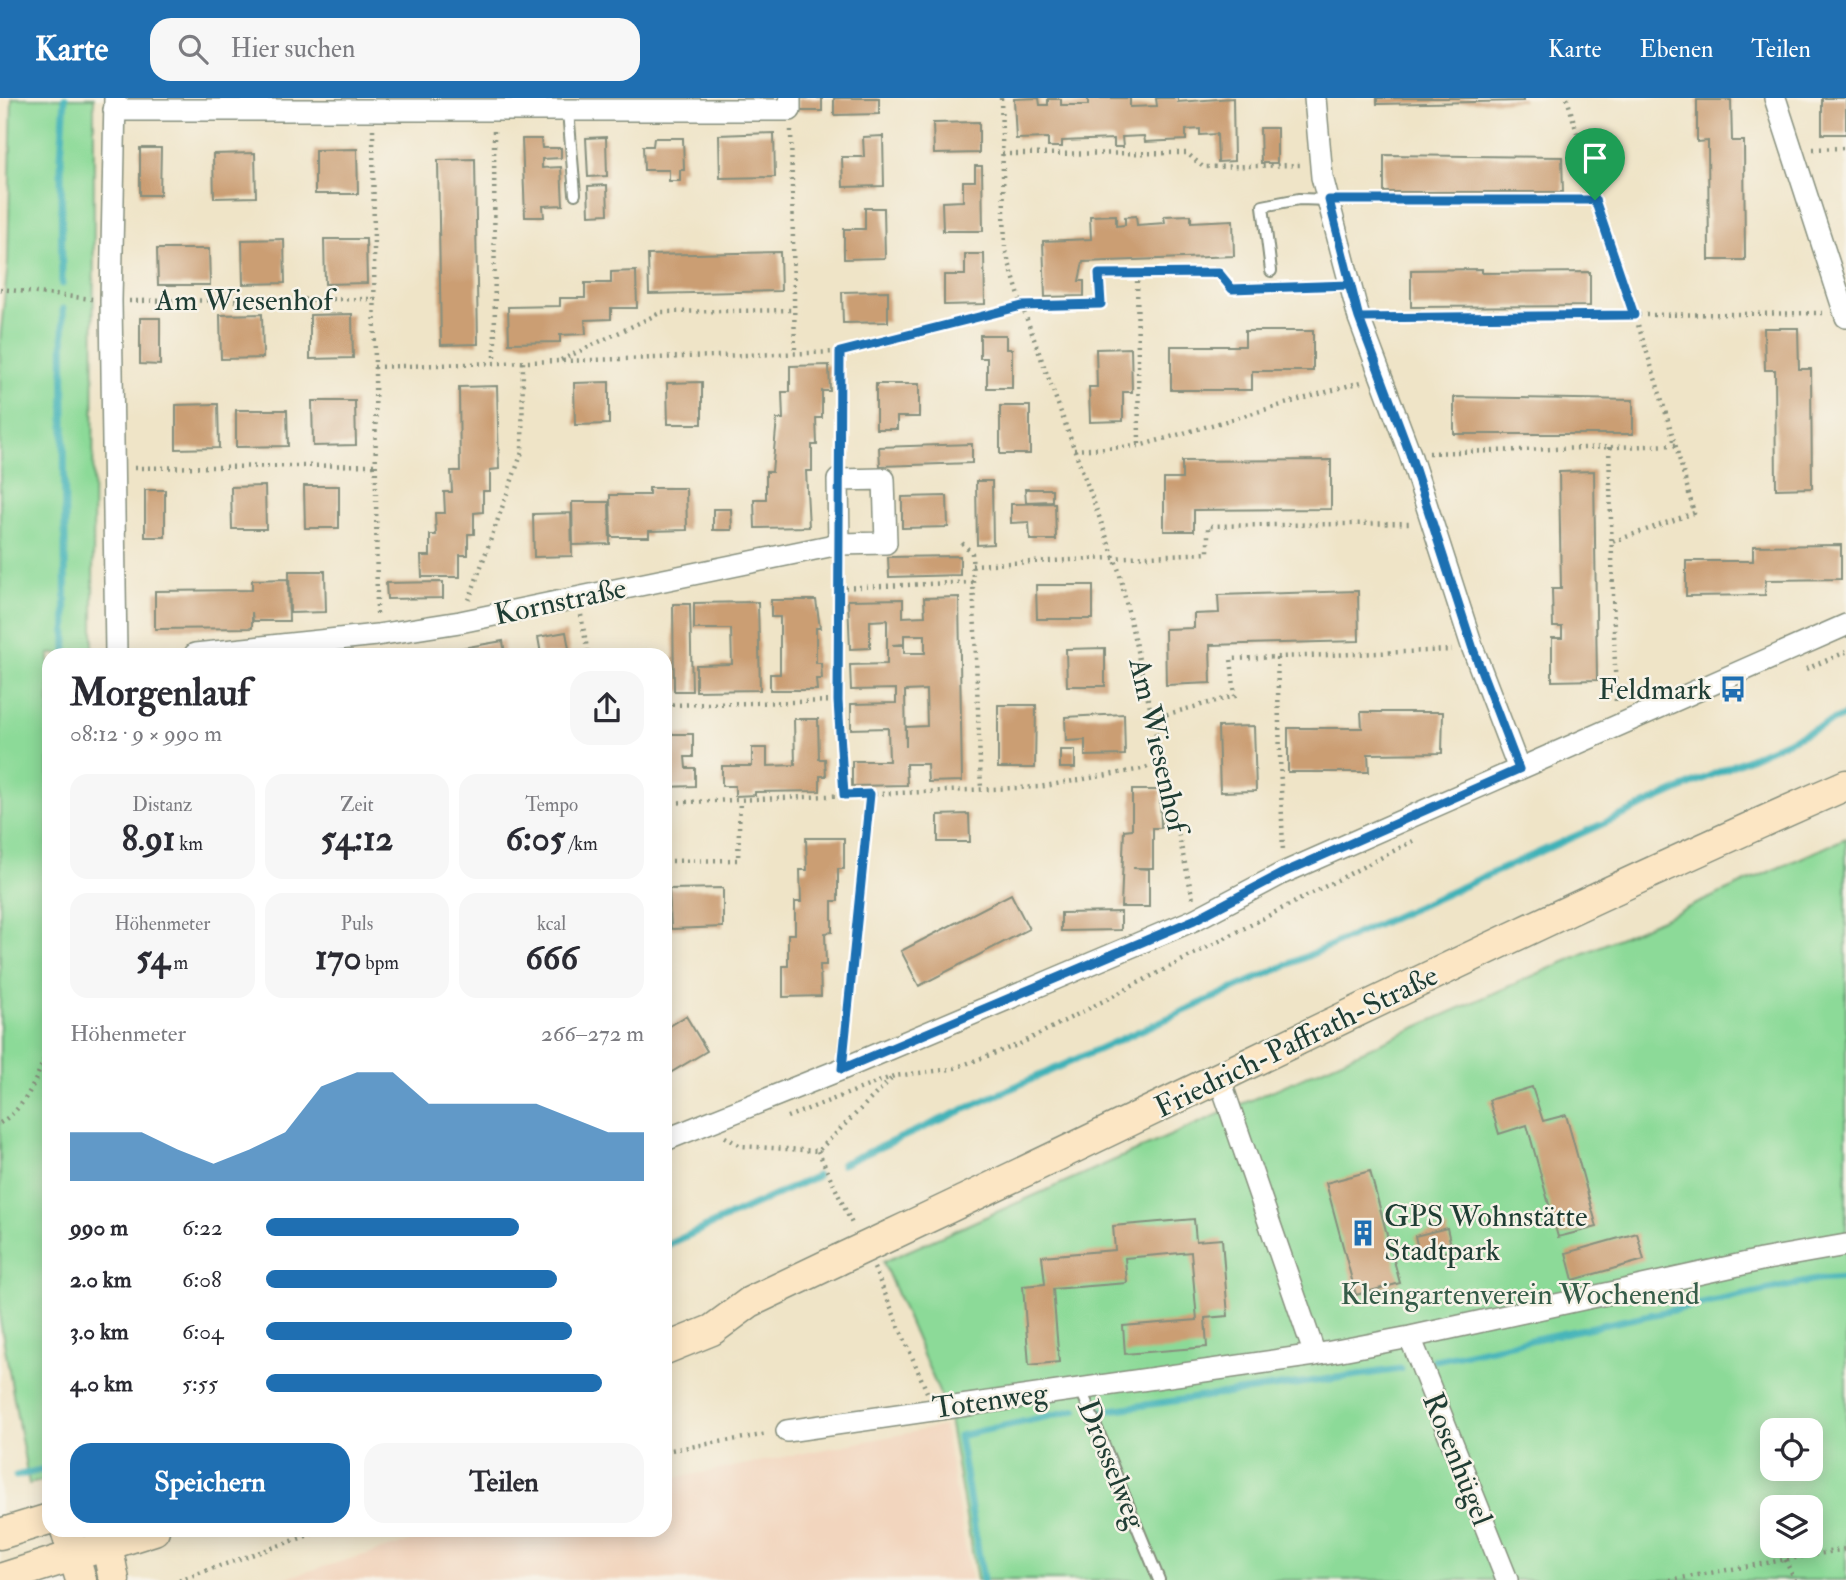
<!DOCTYPE html>
<html lang="de">
<meta charset="utf-8">
<style>
:root{--surface:#fff;--page:#f7f7f7;--text:#2b2b33;--muted:#7c7c81;--accent:#1f6fb2}
body{margin:0;font-family:"IM FELL Double Pica",serif;background:var(--page);color:var(--text);height:100vh;display:flex;flex-direction:column;font-size:26px;white-space:nowrap}
*{box-sizing:border-box;margin:0}
p{font-size:23px;color:var(--muted)}
.icon{flex:none;width:38px;height:38px;fill:none;stroke:currentColor;stroke-width:2;stroke-linecap:round;stroke-linejoin:round}
.map{position:relative;flex:1;overflow:hidden}
.details{position:absolute;left:42px;top:550px;width:630px;height:889px;display:flex;flex-direction:column;background:var(--surface);border-radius:21px;box-shadow:0 4px 18px #0003}
.details>*{flex:none}
.controls{position:absolute;left:1760px;top:1320px;display:grid;gap:14px}
.controls a{display:grid;place-items:center;width:63px;height:63px;border-radius:14px;background:var(--surface);box-shadow:0 4px 18px #0003;font-size:35px}
.pin{position:absolute;display:grid;place-items:center;width:60px;height:60px;color:#fff;margin:-72px -30px;border-radius:50% 50% 50% 0;rotate:-45deg;box-shadow:0 0 7px #0007}
.pin .icon{rotate:45deg}
.round{display:grid;place-items:center;flex:none;width:74px;height:74px;border-radius:21px;background:var(--page)}
.headline{display:flex;align-items:center;justify-content:space-between;height:119px;padding:0 28px}
h1{font-size:38px;font-weight:700;line-height:52px}
.metrics{display:grid;grid-template-columns:repeat(3,1fr);gap:10px;height:119px;padding:7px 28px}
.metrics div{display:grid;align-content:center;border-radius:18px;background:var(--page);text-align:center}
.metrics b{font-size:35px;font-weight:700}
.metrics small{font-size:19px;font-weight:400}
.metrics p{font-size:19px}
.chart{height:196px;padding:14px 28px}
.chart p{display:flex;justify-content:space-between}
.chart svg{width:100%;height:126px;margin-top:7px;fill:var(--accent);opacity:.7}
.primary-button{display:flex;gap:14px;margin-top:auto;padding:14px 28px}
.primary-button a{flex:1;height:80px;border-radius:21px;background:var(--accent);color:#fff;font-size:28px;font-weight:700;line-height:80px;text-align:center}
.primary-button a+a{background:var(--page);color:var(--text)}
ul{padding:0 28px;list-style:none;font-size:23px}
li{display:grid;grid-template-columns:112px 84px 1fr;align-items:center;height:52px}
li i{height:18px;border-radius:9px;background:var(--accent)}
header{display:flex;align-items:center;gap:42px;box-sizing:border-box;height:98px;padding:0 35px;background:var(--accent);color:#fff}
header strong{font-size:33px}
nav{display:flex;gap:38px;margin-inline-start:auto;font-size:24px}
.search{width:490px;height:63px;background:var(--page);display:flex;align-items:center;gap:18px;box-sizing:border-box;padding:0 24px;border-radius:21px;color:var(--muted);font-size:26px}
.map>svg:first-child{display:block}
.built{fill:#f2d5be}
.green{fill:#8cda98;stroke:#568c66;stroke-width:2;fill-rule:evenodd}
.lines{fill:none;stroke-linecap:round;stroke-linejoin:round}
.stream{stroke:#41b2b8;stroke-width:7}
.building{fill:#cb9e73;fill-rule:evenodd}
.lane-casing{stroke:#87907e;stroke-width:14}
.street-casing{stroke:#87907e;stroke-width:24}
.secondary-casing{stroke:#87907e;stroke-width:33}
.path{stroke:#87907e;stroke-width:4.5;stroke-dasharray:2 5;stroke-linecap:butt}
.lane{stroke:#fff;stroke-width:10}
.street{stroke:#fff;stroke-width:21}
.secondary{stroke:#fce6c4;stroke-width:30}
.secondary-bridge-casing{stroke:#87907e;stroke-width:33;stroke-linecap:butt}
.secondary-bridge{stroke:#fce6c4;stroke-width:30}
.route-casing{stroke:#fff;stroke-width:14}
.route{stroke:#1f6fb2;stroke-width:9}
.labels{text-anchor:middle;stroke-width:5;stroke-linejoin:round;paint-order:stroke}
.street-label{font-size:30px;fill:#1f3d34;stroke:#f7f3e8}
.poi-label{font-size:30px;fill:#1f3d34;stroke:#f7f3e8;text-anchor:end}
.park-label{font-size:30px;fill:#355c48;stroke:#f7f3e8}
</style>
<header>
<strong>Karte</strong>
<div class="search"><svg class="icon" aria-label="search" viewBox="0 0 24 24"><circle cx="10" cy="10" r="6"/><path d="M15 15l6 6"/></svg>Hier suchen</div>
<nav><a>Karte</a><a>Ebenen</a><a>Teilen</a></nav>
</header>
<div class="map">
<svg width="1846" height="1482" viewBox="0 0 1846 1482">
<rect width="100%" height="100%" fill="#f7f3e8"/>
<filter id="ink" filterUnits="userSpaceOnUse"><feTurbulence type="fractalNoise" baseFrequency=".0143" numOctaves="2"/><feDisplacementMap in="SourceGraphic" scale="14" xChannelSelector="R" yChannelSelector="G"/><feConvolveMatrix kernelMatrix="1 2 1 2 8 2 1 2 1" color-interpolation-filters="sRGB"/></filter>
<filter id="wash" filterUnits="userSpaceOnUse"><feTurbulence type="fractalNoise" baseFrequency=".00686" numOctaves="4" result="noise"/><feDisplacementMap in="SourceGraphic" scale="28" xChannelSelector="R" yChannelSelector="G"/><feGaussianBlur stdDeviation="1.57" result="paint"/><feColorMatrix in="noise" values="0 0 0 0 0 0 0 0 0 0 0 0 0 0 0 0 0 1.4 0 .05"/><feComposite in="paint" operator="in"/></filter>
<g filter="url(#wash)">
<rect width="100%" height="100%" fill="#efe4c7"/>
<path class="built" d="M944,1328l27,154h-693l172,-50h215v-50z"/>
<path class="green" d="M12,0h82l-1,556h-44v825l-20,5 -29,-164v-979l8,-78z
M1846,740v742h-869l-29,-167 -65,-151zM1773,1332h38v38h-38zM1773,1409h38v38h-38z"/>
<g class="lines">
<path class="stream" d="M62,186l-1,-127 4,-59
M63,211l3,345
M842,1066l1004,-449
M665,1148l152,-70
M1435,1262l381,-80 30,-2
M1096,1314l305,-43
M16,1378l33,-8
M983,1482l-24,-144 117,-26"/>
</g>
<g id="blocks">
<path class="building" d="M798,0h24v13h-24z
M834,0h45v16l-45,1z
M1039,0l1,7h8v-6h13v6h27v-7h42v9l27,-1 -1,-8h22v4l55,-4 1,63 -16,1 -1,-28 -17,1v-6l-14,1v10l-41,2 -1,-6 -22,1 1,10h-9v-8l-52,2v6h-14v-9l-32,1 -2,-40z
M1377,0h146v3l-146,3z
M1822,0h24v36h-24z
M1697,2h34l1,41h12l1,119h-36l-1,-119 -11,1z
M979,24v31l-45,1 -1,-31z
M1260,30h17v35h-16z
M774,35l1,44 -55,1 -1,-43z
M883,38l1,50 -41,1 -1,-30h22l-1,-20z
M606,39l1,39 -19,1 -2,-39z
M654,40h29l1,32h-4v11h-11v-11h-25l-1,-24h10z
M522,41h19l1,9h19v10l-19,1v9l19,-1 2,38 -20,1 1,11h-19z
M140,50h21l-1,47h-20z
M357,51l1,45h-43v-44z
M255,55l1,44 -42,1 -1,-44z
M1384,57l178,2 1,35h-179z
M475,61l3,185 -37,1 -3,-185z
M975,68h7l1,65h-40l-1,-29 21,-1v-20h12z
M607,87l1,29 -19,1 -1,-29z
M865,110h19l1,50 -41,1v-30h21z
M1116,117v11l9,-1v-8l11,-1 1,9 28,-2 -1,-7 27,-1v7l42,-2 1,36 -151,6 -4,19h5v15l-39,1 -2,-56 48,-2 -1,-23z
M284,141l1,44 -42,1 -1,-44z
M324,141h42l1,44 -42,1z
M157,151h52l1,36h-52z
M780,154l1,39 -132,3 -1,-39z
M965,156h19l1,50 -41,1v-30h21z
M1482,171v4l108,-1v34l-179,1v-37z
M636,173l1,37h-26v11l-26,1 1,14 -26,1v7l-51,1 -1,-36 52,-1v-8h25v-15h26v-11z
M888,193v31l-45,1 -1,-31z
M262,216l1,44 -42,1 -1,-44z
M352,216l1,44 -43,1v-44z
M140,220h20v47l-20,-1z
M1764,230h34l1,41h12l1,119 -36,1 -1,-119h-10z
M1245,233h68v40h-61v19h-81v-44h74z
M980,237h26v14h6v39h-25v-30h-7z
M1131,250l1,44h-9v29l-33,1 -1,-35h8l-1,-38z
M829,267l1,26h-8v27h-6l1,27h-5v26h-6l3,56 -54,1 -1,-29h12v-27h6l5,-53h6l-1,-27h8v-26z
M609,284v42l-34,1 -1,-42z
M702,284v42h-34l-1,-41z
M876,286h43v33h-22v12h-21z
M497,288l2,83 -9,1v21h-7v21l-9,1v21h-6v21h-8v22h-38l-1,-21h9v-21h6l-1,-22h10l-1,-21h8l-1,-21h9l-1,-84z
M1454,299l179,3v34h-179z
M312,303h43l1,44 -43,1z
M218,306l1,44 -43,1v-44z
M1000,308h30v48h-30z
M236,312h51l1,36 -52,1z
M972,346v19l-92,3 -1,-19z
M1331,362v49l-137,1v21h-30v-52h18v-18z
M1594,373l3,209 -45,1v-43h10v-11h-9l-1,-38h9l-2,-117z
M976,383h16l1,63 -16,1z
M265,388l1,43h-34l-1,-42z
M304,388h35v42h-34z
M649,390h37l1,42 -38,1v6h-38l-1,-42h39z
M1025,391h27v12l-26,1z
M145,392h20v47h-20z
M947,398l1,31 -46,1v-31z
M572,404h37l1,42 -37,1z
M1055,405l1,37h-26l-1,-18 -18,1v-19z
M713,411h18l1,21h-19z
M571,415l1,43 -38,1 -1,-43z
M1841,447v34l-75,1 -1,15 -79,1v-35h67v-15z
M960,458v19l-71,2 -1,-20z
M289,473h36l1,41 -36,1z
M288,481l1,42h-36l-1,-9v16l-97,1v-38l97,-1v-10z
M443,484v16l-56,1 -1,-16z
M1036,487h57v34h-56z
M1358,493l1,50 -149,4 1,38 -45,2 -1,-56 29,-1v-14l25,-1 -1,-18z
M959,499l3,184 -34,1 -1,-18h-21l1,21 -55,1v-25h37l-1,-33 -37,1v-25l45,-1v-14l-45,1 -1,-25 37,-1v-44l-17,1v27l-20,1 -2,-49 55,-1v18l22,-1 -1,-18zM904,537h21v18h-21v-8h-12l12,-1zM926,592l1,36 -21,1v20l-1,-56z
M771,502h45l4,28h-4v35h5l1,16h-6l1,11h-47v-16h10v-57h-9z
M758,504l2,88 -64,1v-26l36,-1 -1,-35h-37v-26z
M673,506h17l2,87h-18z
M566,534l4,22h-29l-3,-17z
M503,543l2,13h-72v-1z
M1105,550v38h-38l-1,-37z
M998,607h38l-1,63h-37z
M1361,614h82l-1,41 -74,1 1,18h-81v-44h74z
M1124,616l1,41 -40,1v-16l-19,1 -1,-24z
M794,621h24l1,40h6l1,17h-6v15l-65,1v3l-20,1v-10h-13v-20h30v-18h15v18l28,-1z
M1254,628l2,65 -36,1 -2,-65z
M670,632v4h23v23h-8l1,11h9v18l-30,1v-56z
M1060,652h15v18h-15z
M1132,692h28l1,38h-8v40h-20l16,1v38h-28l3,-77 8,-1z
M969,716l1,28h-32v-27z
M806,740h38v31h-6v32h-6v31l-7,1 1,32h-6l1,31 -38,1v-31h5v-32h7v-32h6l-1,-32h7z
M723,790v39l-52,2 -2,-40z
M1011,796l18,35 -110,57 -18,-35z
M1121,814v18l-60,1v-18z
M686,918l21,35 -42,25v-47z
M1532,989l11,34 23,-6 31,112 -39,10 -31,-112 -28,9 -10,-34z
M1370,1073l30,112 -44,12 -30,-112z
M1194,1121l2,22 26,-2 6,77 -23,2 2,29 -82,7 -2,-28 74,-6 -6,-68 -66,6 2,25 -74,6 6,73 -30,3 -6,-79 22,-2 -3,-28 73,-6 -2,-24z
M1447,1130l5,22 -32,8 -5,-22z
M1637,1135l7,27 -71,20 -7,-27z"/>
</g>
</g>
<g filter="url(#ink)">
<use href="#blocks" fill-opacity="0" stroke="#87907e" stroke-width="2"/>
<g class="lines">
<g class="lane-casing">
<path id="lane" d="M568,13l7,83
M1271,173l-8,-65 36,-7 31,1
M1080,1289l79,193"/>
</g>
<g class="street-casing">
<path id="street" d="M115,0l-4,203 5,353
M1315,0l7,79 37,141 51,136 63,195 46,120
M1775,0l71,219
M114,12h676v-12
M195,556l182,-19 83,-13 379,-78 47,-1 -2,-64 -46,1 1,64
M1220,982l95,275
M665,1042l177,-71 352,-149 89,-47 563,-248
M1410,1239l97,243
M787,1333l528,-76 95,-18 351,-77 85,-15"/>
</g>
<g class="secondary-casing">
<path id="secondary" d="M891,1137c318,-150 632,-309 955,-450
M665,1251l47,-19 38,-28 88,-42
M66,1432l15,50
M104,1432l10,50
M0,1436l49,-15
M0,1481l154,-49"/>
</g>
<path class="path" d="M1001,0l4,151 17,57 97,265 74,328
M1567,0c39,139 91,275 127,415l-82,29
M373,31l4,485
M791,32l4,223
M494,33l1,231
M1813,51l33,-1
M1002,56l185,-1 16,14 98,-2
M1348,102h247
M1137,176l2,172
M0,191l92,10
M129,203l248,-2
M1380,220l443,-5
M561,262l101,-48 132,-2
M374,269l466,-15 182,-46 79,-2 -2,-30 119,-1 14,16 99,-3
M1609,349l7,258
M1074,352l65,-4 222,-64
M1429,355l248,-8
M838,362l2,-108
M134,370l241,-3
M962,445l10,10 9,237
M839,467l-2,136 7,94
M972,467l236,-12v-27l205,-3
M838,490l135,-6
M469,502l53,-148 1,-90
M581,517l7,39
M1277,560l6,195
M1806,571l40,-17
M665,607l172,-4
M1153,620l82,-22 -4,-37 221,-9
M665,705l374,-16 103,-18 20,-7
M665,763l73,-1 2,-60
M843,950l27,-254
M787,1019l107,-41 58,-7 68,-25 393,-203
M0,1025c29,-18 36,-46 49,-75
M725,1039l16,9 77,5 73,-72
M818,1053l35,75
M874,1170l53,124
M665,1353l103,-17
M1785,1462l10,20
M179,1482l145,-50
M1670,1482l176,-31"/>
<use href="#lane" class="lane"/>
<use href="#street" class="street"/>
<use href="#secondary" class="secondary"/>
<g class="secondary-bridge-casing">
<path id="secondary-bridge" d="M838,1162l53,-25"/>
</g>
<use href="#secondary-bridge" class="secondary-bridge"/>
</g>
</g>
<g class="lines" filter="url(#ink)">
<g class="route-casing">
<path id="route" d="M1595,102h-266l30,118 51,136 63,195 46,120 -236,104 -89,47 -352,149 28,-275 -26,1 -6,-94 2,-349 182,-46 79,-2 -2,-30 120,-1 13,16 117,-4 10,33 275,-3 -39,-115"/>
</g>
<use href="#route" class="route"/>
</g>
<defs>
<g id="bus-bare" transform="scale(2.1)"><path d="M-5-6H5V4H4V6H2V4H-2V6H-4V4H-5ZM-3.5-4V0h7V-4ZM-3.5 1.2v1.5H-2V1.2ZM2 1.2v1.5H3.5V1.2Z" fill="#1f6fb2" stroke="#f7f3e8" stroke-width="2.5" paint-order="stroke"/></g>
<g id="building-bare" transform="scale(2.1)"><path d="M-4-6H4V6H1V3H-1V6H-4ZM-2.5-4.3h1.7v1.8h-1.7ZM.8-4.3h1.7v1.8H.8ZM-2.5-1h1.7V.8h-1.7ZM.8-1h1.7V.8H.8Z" fill="#1f6fb2" stroke="#f7f3e8" stroke-width="2.5" paint-order="stroke"/></g>
</defs>
<g fill-rule="evenodd">
<use href="#bus-bare" x="1733" y="591"/>
<use href="#building-bare" x="1363" y="1135"/>
</g>
<g class="labels">
<g class="street-label">
<text x="244" y="212">Am Wiesenhof</text>
<text transform="translate(560 503) rotate(-12)" y="10">Kornstraße</text>
<text transform="translate(1159 647) rotate(77)" y="10">Am Wiesenhof</text>
<text transform="translate(1296 943) rotate(-26)" y="10">Friedrich-Paffrath-Straße</text>
<text transform="translate(990 1302) rotate(-8)" y="10">Totenweg</text>
<text transform="translate(1458 1361) rotate(68)" y="10">Rosenhügel</text>
<text transform="translate(1112 1366) rotate(68)" y="10">Drosselweg</text>
</g>
<g class="poi-label">
<text x="1712" y="601">Feldmark</text>
<text x="1384" y="1128" text-anchor="start">GPS Wohnstätte<tspan x="1384" dy="34">Stadtpark</tspan></text>
</g>
<g class="park-label">
<text x="1520" y="1206">Kleingartenverein Wochenend</text>
</g>
</g>
</svg>
<div class="controls">
<a><svg class="icon" aria-label="locate" viewBox="0 0 24 24"><circle cx="12" cy="12" r="6"/><path d="M12 2v4M12 18v4M2 12h4M18 12h4"/></svg></a>
<a><svg class="icon" aria-label="layers" viewBox="0 0 24 24"><path d="M12 4l9 5-9 5-9-5zM3 14l9 5 9-5"/></svg></a>
</div>
<div class="pin" style="left:1595px;top:102px;background:#1e9e55"><svg class="icon" aria-label="arrive" viewBox="0 0 24 24"><path d="M6 21V4h12l-3 4 3 4H6"/></svg></div>
<section class="details">
<div class="headline"><div><h1>Morgenlauf</h1><p>08:12 · 9 × 990 m</p></div><a class="round"><svg class="icon" aria-label="share" viewBox="0 0 24 24"><path d="M12 15V3M7 8l5-5 5 5M5 13v7h14v-7"/></svg></a></div>
<div class="metrics">
<div><p>Distanz</p><b>8.91<small> km</small></b></div>
<div><p>Zeit</p><b>54:12</b></div>
<div><p>Tempo</p><b>6:05<small> /km</small></b></div>
</div>
<div class="metrics">
<div><p>Höhenmeter</p><b>54<small> m</small></b></div>
<div><p>Puls</p><b>170<small> bpm</small></b></div>
<div><p>kcal</p><b>666</b></div>
</div>
<div class="chart"><p><span>Höhenmeter</span>266–272 m</p>
<svg viewBox="0 0 160 44" preserveAspectRatio="none"><path d="M0 44V27L10 27L20 27L30 33L40 38L50 33L60 27L70 11L80 6L90 6L100 17L110 17L120 17L130 17L140 22L150 27L160 27V44z"/></svg>
</div>
<ul>
<li><b>990 m</b>6:22<i style="width:67%"></i></li>
<li><b>2.0 km</b>6:08<i style="width:77%"></i></li>
<li><b>3.0 km</b>6:04<i style="width:81%"></i></li>
<li><b>4.0 km</b>5:55<i style="width:89%"></i></li>
</ul>
<div class="primary-button"><a>Speichern</a><a>Teilen</a></div>
</section>
</div>
